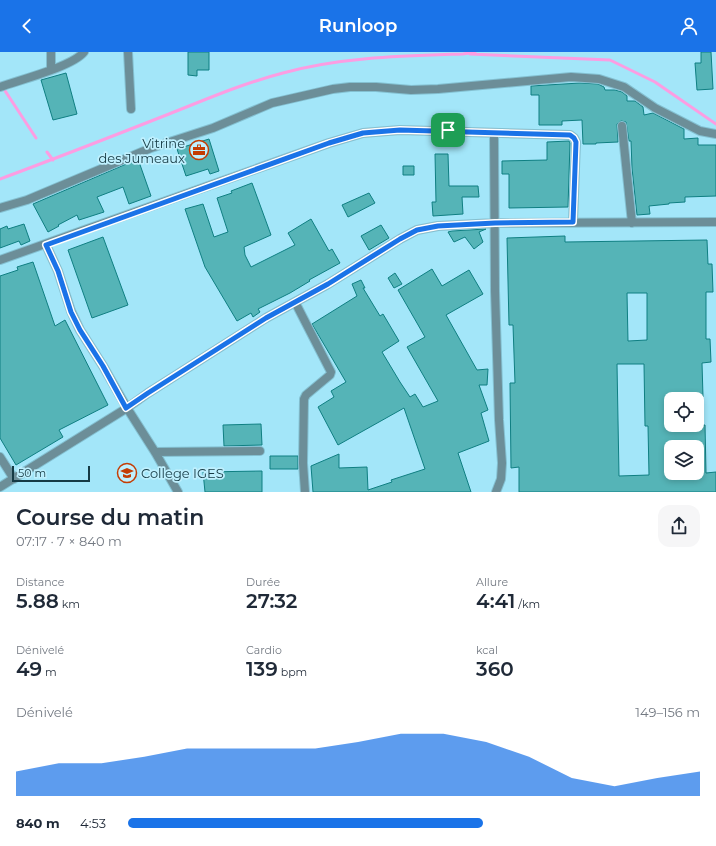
<!DOCTYPE html>
<html lang="fr">
<meta charset="utf-8">
<style>
:root{--surface:#fff;--page:#f6f6f7;--text:#1f2937;--muted:#747a83;--accent:#1a73e8}
body{margin:0;font-family:Montserrat,sans-serif;background:var(--page);color:var(--text);height:100vh;display:flex;flex-direction:column;font-size:15px;white-space:nowrap}
*{box-sizing:border-box;margin:0}
p{font-size:13px;color:var(--muted)}
.icon{flex:none;width:22px;height:22px;fill:none;stroke:currentColor;stroke-width:2;stroke-linecap:round;stroke-linejoin:round}
.map{position:relative;height:440px;overflow:hidden}
.sheet{display:flex;flex-direction:column;background:var(--surface);flex:1}
.sheet>*{flex:none}
.tools{position:absolute;left:664px;top:340px;display:grid;gap:8px}
.tools a{display:grid;place-items:center;width:40px;height:40px;border-radius:8px;background:var(--surface);box-shadow:0 2px 6px #0003;font-size:20px}
.scale{position:absolute;left:12px;bottom:10px;width:78px;box-sizing:border-box;padding-left:4px;border:2px solid #153a44;border-top:0;font-size:11px;line-height:14px;white-space:nowrap;color:#153a44;-webkit-text-stroke:3px #bff0fe;paint-order:stroke}
.pin{position:absolute;display:grid;place-items:center;width:34px;height:34px;color:#fff;margin:-17px;border-radius:8px;box-shadow:0 2px 6px #0006}
.round{display:grid;place-items:center;flex:none;width:42px;height:42px;border-radius:12px;background:var(--page)}
.headline{display:flex;align-items:center;justify-content:space-between;height:68px;padding:0 16px}
h1{font-size:22px;font-weight:600;line-height:30px}
.stats{display:grid;grid-template-columns:repeat(3,1fr);gap:6px;height:68px;padding:4px 16px}
.stats div{display:grid;align-content:center}
.stats b{font-size:20px;font-weight:600}
.stats small{font-size:11px;font-weight:400}
.stats p{font-size:11px}
.chart{height:112px;padding:8px 16px}
.chart p{display:flex;justify-content:space-between}
.chart svg{width:100%;height:72px;margin-top:4px;fill:var(--accent);opacity:.7}
ul{padding:0 16px;list-style:none;font-size:13px}
li{display:grid;grid-template-columns:64px 48px 1fr;align-items:center;height:30px}
li i{height:10px;border-radius:5px;background:var(--accent)}
header{display:flex;justify-content:space-between;align-items:center;height:52px;padding:0 16px;background:var(--accent);color:#fff;font-size:18px;font-weight:600}
.map>svg:first-child{display:block}
.lines{fill:none;stroke-linecap:round;stroke-linejoin:round}
.stream{stroke:#fc9de2;stroke-width:3}
.building{fill:#55b4b7;stroke:#0f7f82;fill-rule:evenodd}
.street-casing{stroke:#84c0d1;stroke-width:10}
.street{stroke:#6c8e98;stroke-width:8}
.route-casing{stroke:#fff;stroke-width:8}
.route{stroke:#1a73e8;stroke-width:5}
.labels{text-anchor:middle;stroke-width:3.5;stroke-linejoin:round;paint-order:stroke}
.poi-label{font-size:13px;fill:#153a44;stroke:#bff0fe;text-anchor:end}
</style>
<header><svg class="icon" aria-label="back" viewBox="0 0 24 24"><path d="M15 5l-7 7 7 7"/></svg>Runloop<svg class="icon" aria-label="person" viewBox="0 0 24 24"><circle cx="12" cy="8" r="4"/><path d="M4 21q1-7 8-7t8 7"/></svg></header>
<div class="map">
<svg width="716" height="440" viewBox="0 0 716 440">
<rect width="100%" height="100%" fill="#a3e6f9"/>
<g class="lines">
<path class="stream" d="M470,2l140,6 45,22 61,42
M0,31l36,55
M47,100l6,8
M0,127c57,-21 113,-43 169,-65 38,-15 75,-31 114,-41 58,-16 119,-17 180,-19l12,-2"/>
</g>
<path class="building" d="M188,0h21v18h-12v6l-9,-1z
M701,0h10l2,37 -16,1 -2,-27h6z
M66,21l11,41 -24,6 -12,-40z
M580,31l18,1 6,3 1,3h10l7,2 5,4v5h8l8,6 1,8 9,-2 31,16v10l14,-1v7h18v51l-31,1v5l-16,1v1l-20,2 1,8 -13,1 -5,-47 -1,-27h-2l-3,-19 -5,-1 -4,3 1,18 -22,1v1h-13l-1,-24 -20,1v4h-23v-30h-8v-9z
M209,87l10,32 -9,3 -2,-5 -22,7 -9,-27z
M547,90l22,-1 1,2 -2,64 -59,1v-34h-7v-13l45,-1z
M435,102h13l1,32h29l1,11h-17l1,17 -30,2 -1,-14h4z
M138,107l13,37 -22,8 -6,-17 -26,10 7,15 -25,8 -2,-5 -19,10 1,1 -11,6 -15,-28z
M403,114h11v9h-11z
M252,131l19,52 -27,12 1,8 6,12 44,-22 -7,-12 23,-14 18,32 3,-2 8,14 -31,17 1,1 -20,12 -32,16 2,3 -7,5 -2,-4 -14,8 -32,-54 -20,-58 18,-5 11,33 14,-5 -11,-34 15,-5 -1,-2z
M369,141l6,10 -27,14 -6,-12z
M24,172l6,17 -9,4 -2,-4 -19,7v-19l7,-3 1,3z
M381,173l8,13 -20,12 -8,-14z
M486,177l-7,3 4,10 -9,7 -9,-12 -11,5 -6,-10 4,-1z
M565,184v6l142,-2 1,24h4l1,28h-7v47h4l1,23 -9,1 1,34 -32,1v27h34l1,48 10,-1v20h-197v-25l-8,1 -1,-85h5l-2,-58h-4l-2,-87zM627,241h20v47l-19,1zM617,312h27l1,62h3l1,49 -30,1zM671,395h26v26h-26z
M103,185l25,68 -36,13 -24,-68z
M33,210l22,64 10,-6 43,85 -49,25 4,7 -47,28 -16,-27v-162l18,-6 -1,-3z
M432,217l10,17 27,-16 14,24 -37,21 31,55 11,-1 -1,16h-8l9,25 -7,3 8,28 -31,12 13,39h-158l-2,-26 28,-12v14l28,-1 1,23 24,-8 -1,-2 34,-11 -21,-61 -66,37 -20,-38 16,-10 -3,-6 15,-9 -34,-58 45,-28 -5,-12 9,-4 4,8h-2l17,28 3,-2 16,27 -17,11 18,30 10,15 5,-3 8,13 15,-6 -31,-54 18,-10 -27,-47z
M395,221l7,11 -8,4 -6,-10z
M261,372l1,21 -38,1 -1,-21z
M270,404h28v13h-28z
M262,419v21h-57l-2,-20z"/>
<g class="lines">
<g class="street-casing">
<path id="street" d="M128,0l3,57
M51,17v-17
M0,35c19,-7 72,-20 84,-35
M622,74l10,97
M494,81l1,158 4,129 3,43 -1,16 -5,13
M0,156l27,-8 124,-52 62,-20 59,-25 61,-14 17,-2h26l35,3 27,-1 133,-12 28,2 25,8 31,21 45,23 16,3
M46,193l12,26 13,40 9,19 23,36 24,42 28,44 23,40
M0,208l329,-117 34,-10 37,-3 170,5 4,3 2,4 -3,80
M295,250l36,70 -1,3 -24,20 -2,4 -1,64 2,29
M155,400l105,-1
M0,405l14,22
M0,435l127,-79 21,-15 118,-75 62,-34 72,-45 17,-9 21,-4 57,-3 221,-1"/>
</g>
<use href="#street" class="street"/>
</g>
<g class="lines">
<g class="route-casing">
<path id="route" d="M400,78l170,5 4,3 2,4 -3,80 -78,1 -57,3 -21,4 -17,9 -72,45 -62,34 -118,75 -22,15 -23,-42 -23,-36 -9,-18 -13,-41 -12,-26 283,-102 34,-10z"/>
</g>
<use href="#route" class="route"/>
</g>
<defs>
<g id="office-ring" transform="scale(1)"><circle r="9.5" fill="#bff0fe" stroke="#c43d04" stroke-width="1.5"/><path d="M-6-3h4V-5.5h4V-3h4V5H-6ZM-1-4.5V-3h2v-1.5ZM-6 0V1H6V0Z" fill="#c43d04"/></g>
<g id="school-ring" transform="scale(1)"><circle r="9.5" fill="#bff0fe" stroke="#c43d04" stroke-width="1.5"/><path d="M0-5L7-2L0 1L-7-2ZM-4 1L0 2.5L4 1V4Q0 6-4 4Z" fill="#c43d04"/></g>
</defs>
<g fill-rule="evenodd">
<use href="#office-ring" x="199" y="98"/>
<use href="#school-ring" x="127" y="421"/>
</g>
<g class="labels">
<g class="poi-label">
<text x="185" y="96">Vitrine<tspan x="185" dy="15">des Jumeaux</tspan></text>
<text x="141" y="426" text-anchor="start">College IGES</text>
</g>
</g>
</svg>
<div class="tools">
<a><svg class="icon" aria-label="locate" viewBox="0 0 24 24"><circle cx="12" cy="12" r="6"/><path d="M12 2v4M12 18v4M2 12h4M18 12h4"/></svg></a>
<a><svg class="icon" aria-label="layers" viewBox="0 0 24 24"><path d="M12 4l9 5-9 5-9-5zM3 14l9 5 9-5"/></svg></a>
</div>
<div class="scale">50 m</div>
<div class="pin" style="left:448px;top:78px;background:#1e9e55"><svg class="icon" aria-label="arrive" viewBox="0 0 24 24"><path d="M6 21V4h12l-3 4 3 4H6"/></svg></div>
</div>
<section class="sheet">
<div class="headline"><div><h1>Course du matin</h1><p>07:17 · 7 × 840 m</p></div><a class="round"><svg class="icon" aria-label="share" viewBox="0 0 24 24"><path d="M12 15V3M7 8l5-5 5 5M5 13v7h14v-7"/></svg></a></div>
<div class="stats">
<div><p>Distance</p><b>5.88<small> km</small></b></div>
<div><p>Durée</p><b>27:32</b></div>
<div><p>Allure</p><b>4:41<small> /km</small></b></div>
</div>
<div class="stats">
<div><p>Dénivelé</p><b>49<small> m</small></b></div>
<div><p>Cardio</p><b>139<small> bpm</small></b></div>
<div><p>kcal</p><b>360</b></div>
</div>
<div class="chart"><p><span>Dénivelé</span>149–156 m</p>
<svg viewBox="0 0 160 44" preserveAspectRatio="none"><path d="M0 44V29L10 24L20 24L30 20L40 15L50 15L60 15L70 15L80 11L90 6L100 6L110 11L120 20L130 33L140 38L150 33L160 29V44z"/></svg>
</div>
<ul>
<li><b>840 m</b>4:53<i style="width:62%"></i></li>
</ul>
</section>
